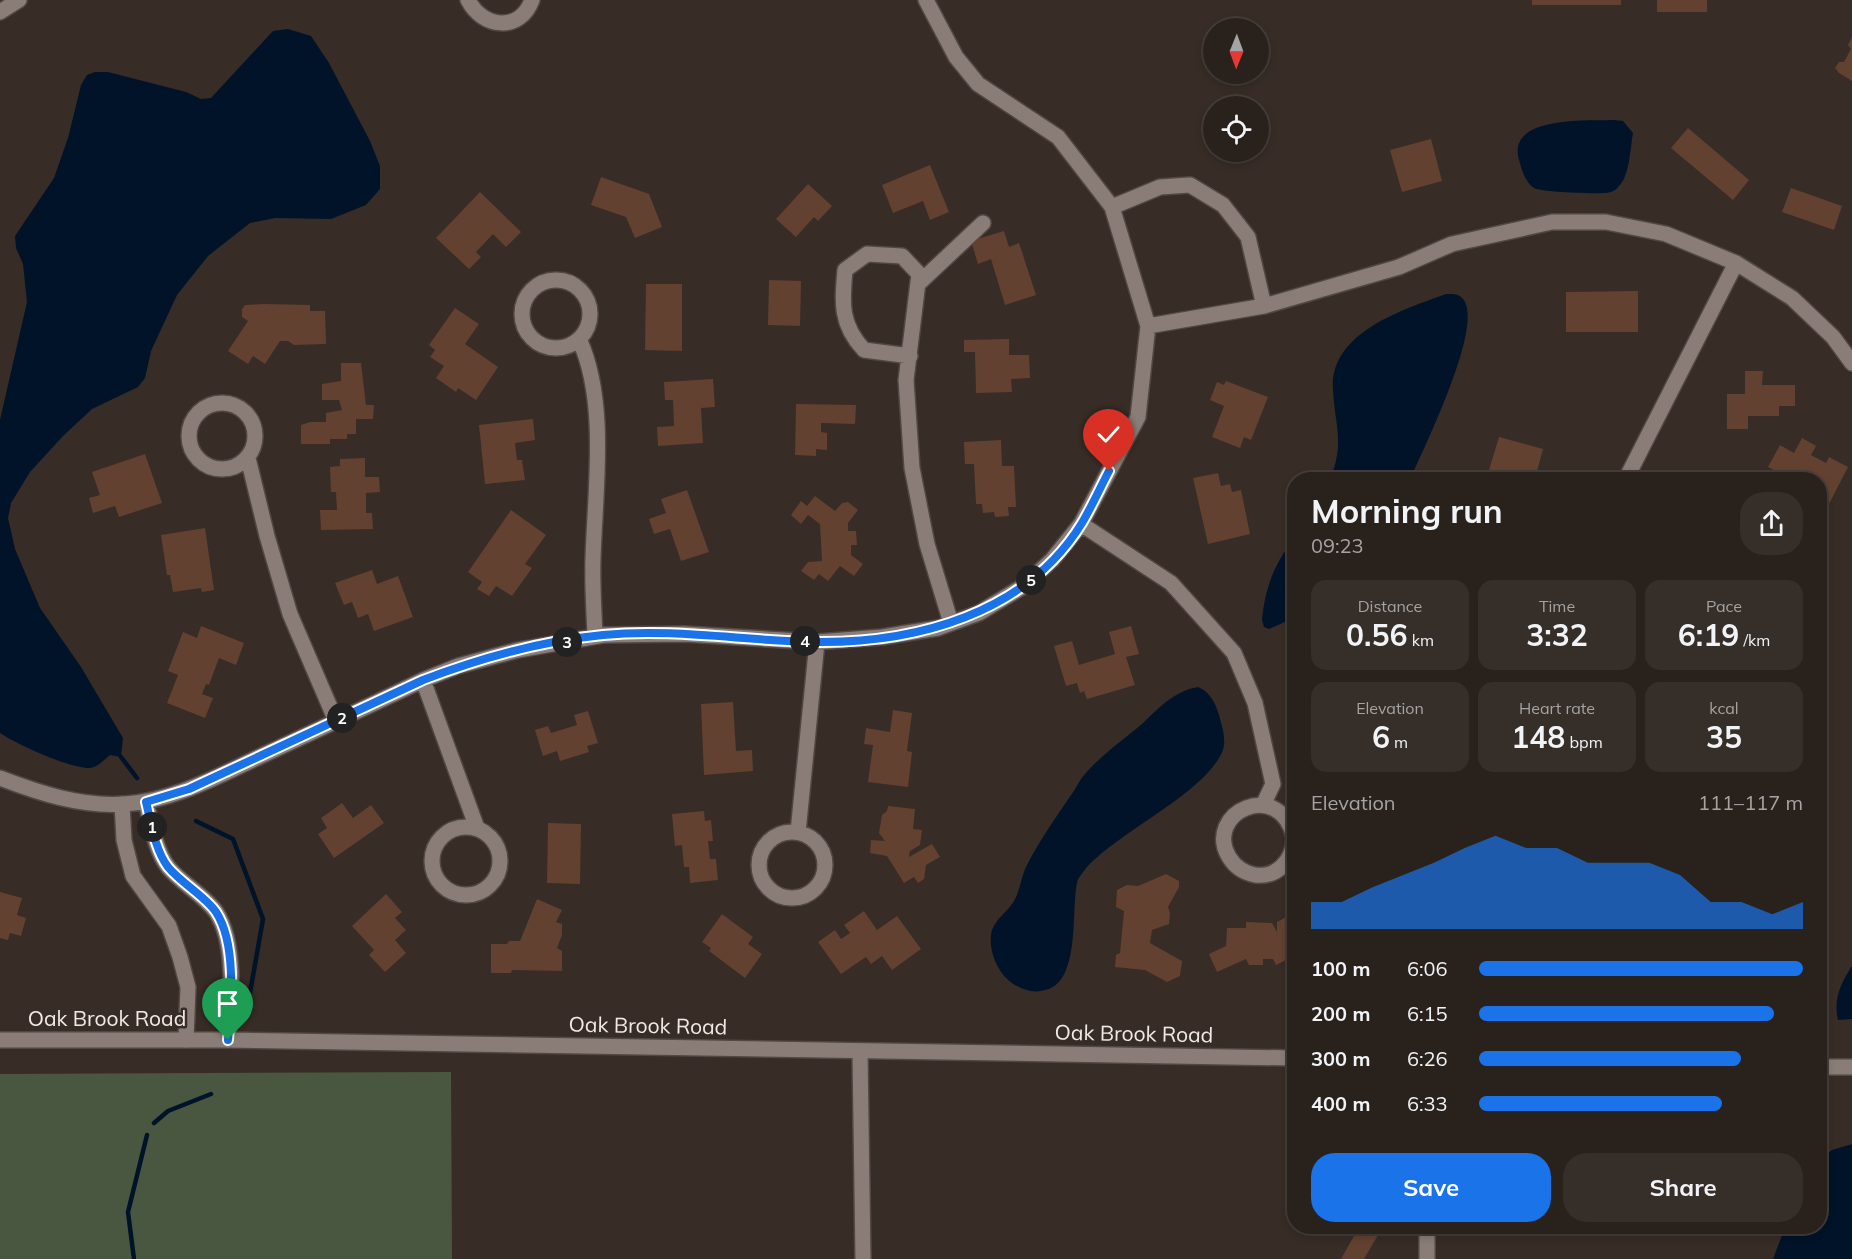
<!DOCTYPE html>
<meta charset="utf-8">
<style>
:root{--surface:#29211c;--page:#352e29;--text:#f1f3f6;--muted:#a5a3a3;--line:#453e3b;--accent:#1a73e8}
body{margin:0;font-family:Mulish,sans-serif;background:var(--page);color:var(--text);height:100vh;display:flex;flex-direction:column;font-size:22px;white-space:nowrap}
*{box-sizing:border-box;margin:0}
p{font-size:20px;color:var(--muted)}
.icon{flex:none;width:33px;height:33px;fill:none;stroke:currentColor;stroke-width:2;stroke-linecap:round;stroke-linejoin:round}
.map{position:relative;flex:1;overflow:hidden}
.details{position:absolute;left:1287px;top:472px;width:540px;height:762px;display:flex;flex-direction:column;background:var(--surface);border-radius:24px;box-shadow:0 3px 9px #0003,0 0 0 2px var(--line)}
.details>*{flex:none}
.needle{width:39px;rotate:181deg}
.buttons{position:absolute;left:1203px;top:18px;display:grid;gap:12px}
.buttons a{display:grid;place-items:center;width:66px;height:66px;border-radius:50%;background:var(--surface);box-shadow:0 3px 9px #0003,0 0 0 2px var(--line);font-size:30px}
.pin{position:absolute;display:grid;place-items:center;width:51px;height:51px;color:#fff;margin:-62px -26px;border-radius:50% 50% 50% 0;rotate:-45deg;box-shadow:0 0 6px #0007}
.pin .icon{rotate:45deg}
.km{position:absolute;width:30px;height:30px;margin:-15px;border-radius:50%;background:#222;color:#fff;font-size:16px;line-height:30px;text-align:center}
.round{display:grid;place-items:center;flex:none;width:63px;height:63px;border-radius:24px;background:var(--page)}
.headline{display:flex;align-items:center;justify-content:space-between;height:102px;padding:0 24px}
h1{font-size:33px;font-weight:700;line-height:45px}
.metrics{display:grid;grid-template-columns:repeat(3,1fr);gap:9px;height:102px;padding:6px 24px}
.metrics div{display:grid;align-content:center;border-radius:15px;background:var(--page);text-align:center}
.metrics b{font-size:30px;font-weight:700}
.metrics small{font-size:16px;font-weight:400}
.metrics p{font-size:16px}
.chart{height:168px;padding:12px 24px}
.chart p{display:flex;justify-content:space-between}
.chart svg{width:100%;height:108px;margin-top:6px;fill:var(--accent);opacity:.7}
.cta{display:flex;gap:12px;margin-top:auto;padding:12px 24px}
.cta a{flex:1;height:69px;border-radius:24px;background:var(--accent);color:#fff;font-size:24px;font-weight:700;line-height:69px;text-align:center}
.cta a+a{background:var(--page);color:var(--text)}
ul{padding:0 24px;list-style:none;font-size:20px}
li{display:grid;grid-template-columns:96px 72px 1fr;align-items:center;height:45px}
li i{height:15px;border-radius:8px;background:var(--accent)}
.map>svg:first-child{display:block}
.green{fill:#4a5740}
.water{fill:#011329}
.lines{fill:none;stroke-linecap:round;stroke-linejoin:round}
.stream{stroke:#011329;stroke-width:4.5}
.building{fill:#624130}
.street-casing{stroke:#514743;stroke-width:18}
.secondary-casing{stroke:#514743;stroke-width:18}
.street{stroke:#8a7d77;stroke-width:15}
.secondary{stroke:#8a7d77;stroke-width:15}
.route-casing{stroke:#fff;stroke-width:12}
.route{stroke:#1a73e8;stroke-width:8}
.labels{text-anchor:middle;stroke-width:5;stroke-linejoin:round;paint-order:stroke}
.street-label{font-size:21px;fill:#f1e9e6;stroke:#372c26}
</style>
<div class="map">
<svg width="1852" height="1259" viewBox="0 0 1852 1259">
<rect width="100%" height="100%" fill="#372c26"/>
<path class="green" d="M451,1072l1,187h-452v-185z"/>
<path class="water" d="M288,29l23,7 18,27 41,78 10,25v23l-14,16 -35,14 -56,-1 -25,5 -42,33 -31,39 -26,56 -6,27 -7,9 -46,22 -29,27 -33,36 -19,31 -3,15 7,31 25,59 41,59 42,71 -2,19 -11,-2c-6,5 -12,12 -20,13 -19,1 -74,-24 -90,-35v-313l27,-118 -4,-38 -7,-16 -1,-12 39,-58 14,-40 13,-53 6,-10 8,-3h13l78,20 15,7 10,-1 62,-67z
M1614,120l9,1 10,12c-3,16 -3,42 -14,53 -2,3 -5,5 -8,6 -7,3 -72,0 -77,-4 -9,-6 -12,-18 -15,-28 -13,-45 70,-39 95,-40z
M1446,294c7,0 12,-1 17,5 22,26 -40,150 -53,181h-80c15,-38 5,-53 3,-90 -4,-57 69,-80 113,-96z
M1294,539v79l-25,11 -5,-2 -2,-7c3,-32 12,-56 32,-81z
M1198,687c13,5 19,19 22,32 3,10 6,21 3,31 -17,43 -104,81 -137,118 -3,5 -8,9 -9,15 -6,26 4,100 -32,107 -10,3 -20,1 -30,-5 -16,-10 -26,-31 -24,-50 2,-15 16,-22 23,-34 6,-10 7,-23 12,-34 12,-24 28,-47 43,-69 5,-6 8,-13 12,-19 16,-21 41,-38 61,-55 17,-16 32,-33 56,-37z
M1852,966v53l-14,1c-5,-21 3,-37 14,-54z
M1852,1144v115h-79l12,-32h35v-68l12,-9z"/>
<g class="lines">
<path class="stream" d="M121,757l16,21
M196,821l37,18 30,80 -13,74
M154,1123l14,-12 43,-17
M134,1259l-6,-47 19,-77"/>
</g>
<path class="building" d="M1532,0h89v5h-89z
M1657,0h50v12h-50z
M1852,37v44l-13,-8 -4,-5 4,-6h5l7,-13 -3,-4z
M1688,128l61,52 -16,20 -62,-52z
M1431,139l11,42 -40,11 -12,-42z
M930,165l19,47 -19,8 -7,-19 -30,12 -11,-28z
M601,177l48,17 13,33 -27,11 -9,-21 -35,-12z
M808,184l24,22 -14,15 -4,-4 -18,20 -20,-18z
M1791,188l51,18 -8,24 -52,-18z
M480,192l41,40 -15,15 -13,-13 -17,18 5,5 -12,12 -33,-31z
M1004,231l5,16 10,-4 17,52 -31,10 -14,-46 -13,5 -7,-23z
M769,280l32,1 -1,45 -32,-1z
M646,284h36v67l-37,-1z
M1638,291v41h-72v-40z
M264,304l46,1v6h15l1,33 -32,1 -6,-4h-8l-15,23 -12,-8 -5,8 -20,-13 20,-30 -6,-4v-8l3,-4z
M455,308l24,16 -14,20 33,23 -22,33 -18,-12 -2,4 -20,-14 8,-12 -14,-9 5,-7 -6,-5z
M1009,339v16h20l1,23 -19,1 1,13 -36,1 -1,-41h-11v-12z
M341,363h20l5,42h8l-1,14h-17v15h-9v5h-17v5h-29v-19l9,-3h16v-9l16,-3 -3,-10h-17v-16l19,-3z
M1745,371h18l-1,14h33v21h-16v10h-31v13h-21v-35h18z
M713,379l2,28 -14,1 2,35 -45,3 -1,-19 17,-1 -1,-26h-8l-1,-18z
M1226,381l42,16 -17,43 -7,-3 -4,11 -28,-11 12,-31 -14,-6 7,-18 7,3z
M796,404l60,1 -1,19 -34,-1v9l6,1v17l-11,-1v7l-21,-1z
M533,419l2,21 -20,3 2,17h5l3,20 -40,4 -6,-59z
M1499,437l44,12 -7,26 -9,-2 -2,7h-39z
M1802,438l14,8 -5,9 15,8 3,-6 19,10 -19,37 -9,-5v-19h-32l1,-2 -21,-11 12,-22 14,8z
M1001,440l1,26h12l2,41h-8l1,9 -14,1 -1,-5 -11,1 -1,-9h-6l-2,-40h-9l-1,-22z
M145,454l17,49 -43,14 -4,-11 -22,7 -4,-15 11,-3 -8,-23z
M365,458v19h14l1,15 -14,1v20h6l1,16 -52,1 -1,-20h17l-1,-18h-5l-1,-25 10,-1v-7z
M1218,473l3,13 9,-2 2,8 9,-2 9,44 -42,10 -15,-66z
M687,490l22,62 -28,9 -11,-32 -16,5 -5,-15 17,-6 -5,-14z
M815,496l20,15 7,-8 6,-1 10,8 -10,13v8h8l1,14h-6v10l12,9 -9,12 -14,-10 -12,15 -9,-7 -5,6 -13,-9 7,-9 14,-1 -2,-37 -12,-9 -7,9 -10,-9 10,-14 6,5z
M511,510l35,25 -21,29 7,4 -20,28 -16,-10 -7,10 -12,-7 5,-7 -14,-10z
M205,528l9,62 -12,2 -1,-4 -28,4 -3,-17h-3l-6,-40z
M372,570l5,14 21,-8 15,41 -39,14 -6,-17 -10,4 -6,-16 -8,3 -9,-22z
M201,626l43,17 -8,22 -17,-7 -10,27 -3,-1 -4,10 11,4 -8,20 -38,-15 11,-28 -10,-4 15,-39 14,6z
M1131,626l8,28 -13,3 9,28 -48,14 -3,-8 -4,2 -3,-10 -11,3 -12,-40 18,-5 7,24 36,-11 -6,-22z
M733,702l3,49 16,-1 1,21 -49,4 -3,-71z
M893,710l19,3 -5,38 5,1 -4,35 -40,-5 5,-37 -9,-1 2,-16 24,4z
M588,711l10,32 -11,3 2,6 -29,9 -3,-10 -14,5 -8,-26 13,-4 3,7 26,-8 -3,-10z
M342,803l11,15 18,-13 13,18 -50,35 -16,-24 9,-6 -6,-10z
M888,806l27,3 -2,20 9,1 -2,15 -10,6 -1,6 23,-13 8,13 -14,8 -2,14 -6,4 -4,-6 -10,6 -17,-27 -17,-3 1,-13 14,1 -6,-8 3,-18 5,-4z
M704,811l1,10 6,-1 2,21h-5l2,18h6l2,21 -28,3 -1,-16h-5l-2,-22 -7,1 -3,-32z
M548,823l33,1 -1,60 -33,-1z
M1166,874l13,7v6l-11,20 2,6 -1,11 -17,6 -2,13 32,18 -2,15 -13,6 -22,-12 -30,-3 1,-12 4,-2 4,-42 -8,-4 1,-17 10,-5 11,1z
M0,892l22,6 -5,17 9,3 -5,18 -11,-3 -2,7 -8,-2z
M386,894l16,18 -7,6 11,12 -11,10 11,13 -21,19 -16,-17 5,-5 -22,-24z
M537,899l25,11 -6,12 6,2v11l-5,13 5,3v20l-50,-1 -1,3h-20v-29h16l2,-3h11z
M864,911l13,19 20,-14 24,33 -29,21 -10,-14 -11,8 -5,-7 -25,17 -23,-32 17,-12 6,9 9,-6 -6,-8z
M722,914l31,23 -5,7 14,10 -17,24 -36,-27 2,-3 -9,-6z
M1288,916l6,13v27l-18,9 -3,-6h-10v6h-14l-3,-6 -29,13 -8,-18 17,-8 1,-18h19v-6l26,1 5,9v-10z
M1359,1227h6l13,8 -14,24h-23z"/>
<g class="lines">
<g class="street-casing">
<path id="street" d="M468,0c14,28 52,33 64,0
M0,12l19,-12
M1112,207l48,-20 30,-2 33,20 25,32 16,69
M522 314a34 34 0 1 1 68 0a34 34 0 1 1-68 0Z
M918,284l65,-61
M1148,326l116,-20 135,-39 53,-23 100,-22h54l60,12 70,29 56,35 41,39 19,26
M579,339c29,62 16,152 14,219 -1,26 1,52 2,78
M910,356l-46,-6c-24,-26 -22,-47 -19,-80l22,-16 35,2 17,18 -13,106 6,88 15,76 24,79
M189 436a33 33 0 1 1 66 0a33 33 0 1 1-66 0Z
M248,458l19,78 23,78 46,107
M1628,480l1,-7 107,-210
M1081,524l90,59 63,70 21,50 18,81 -10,21
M423,680l54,148
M0,778c39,15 81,29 124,26 49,-3 94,-28 137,-48 54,-25 108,-50 162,-76l35,-14 60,-16 86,-15 81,-1 132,8 65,-5 56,-9 41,-15 43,-26 30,-27 29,-36 57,-107 10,-91 -36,-119 -54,-70 -80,-53 -22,-27 -30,-57
M146,802c5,20 9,48 22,65 13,16 37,29 48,45 21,32 15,92 12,128
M122,804l2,36 9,36 36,50 11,31 8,30 -2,53
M432 861a34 34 0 1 1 68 0a34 34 0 1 1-68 0Z
M759 865a33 33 0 1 1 66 0a33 33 0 1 1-66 0Z
M798,832l19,-190
M1294,837c-15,-60 -91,-24 -65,20 6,10 16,16 26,18 23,3 38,-16 39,-36
M860,1051l3,208
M1427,1227v32"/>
</g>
<g class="secondary-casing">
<path id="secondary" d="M0,1040h228l1066,18
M1820,1067h32"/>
</g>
<use href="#street" class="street"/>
<use href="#secondary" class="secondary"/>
</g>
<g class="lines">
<g class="route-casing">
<path id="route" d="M228,1040c3,-36 9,-96 -12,-128 -11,-16 -35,-29 -48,-45 -13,-17 -17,-45 -22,-65l43,-13 234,-109c57,-22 119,-39 180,-45 71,-7 142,6 213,7 100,1 210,-28 266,-119 10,-17 18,-35 27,-52"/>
</g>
<use href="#route" class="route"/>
</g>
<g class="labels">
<g class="street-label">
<text x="107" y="1026">Oak Brook Road</text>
<text transform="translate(648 1026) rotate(1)" y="7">Oak Brook Road</text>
<text transform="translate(1134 1034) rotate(1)" y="7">Oak Brook Road</text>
</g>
</g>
</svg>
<div class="buttons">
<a><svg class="needle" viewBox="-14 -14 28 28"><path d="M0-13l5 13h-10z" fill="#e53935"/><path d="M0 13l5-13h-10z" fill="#a5a3a3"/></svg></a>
<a><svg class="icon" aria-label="locate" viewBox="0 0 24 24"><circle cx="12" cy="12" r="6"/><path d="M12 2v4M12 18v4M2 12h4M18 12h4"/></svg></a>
</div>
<div class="pin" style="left:228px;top:1040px;background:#1e9e55"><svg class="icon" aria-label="arrive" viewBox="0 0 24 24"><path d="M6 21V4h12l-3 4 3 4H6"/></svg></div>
<div class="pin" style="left:1109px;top:471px;background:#d93025"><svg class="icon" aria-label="check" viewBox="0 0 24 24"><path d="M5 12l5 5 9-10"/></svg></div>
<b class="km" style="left:152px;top:827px">1</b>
<b class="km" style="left:342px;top:718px">2</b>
<b class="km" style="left:567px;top:642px">3</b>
<b class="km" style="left:805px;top:641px">4</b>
<b class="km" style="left:1031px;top:580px">5</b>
<section class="details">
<div class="headline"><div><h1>Morning run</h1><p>09:23</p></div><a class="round"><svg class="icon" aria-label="share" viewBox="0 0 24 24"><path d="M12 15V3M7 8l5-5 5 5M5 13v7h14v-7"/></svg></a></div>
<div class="metrics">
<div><p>Distance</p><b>0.56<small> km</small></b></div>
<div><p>Time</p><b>3:32</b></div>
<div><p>Pace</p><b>6:19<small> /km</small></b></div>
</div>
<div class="metrics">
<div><p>Elevation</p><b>6<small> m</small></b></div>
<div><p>Heart rate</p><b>148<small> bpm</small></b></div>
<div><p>kcal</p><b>35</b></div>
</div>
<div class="chart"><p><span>Elevation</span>111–117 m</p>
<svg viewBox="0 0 160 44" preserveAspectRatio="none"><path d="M0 44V33L10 33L20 27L30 22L40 17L50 11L60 6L70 11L80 11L90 17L100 17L110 17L120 22L130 33L140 33L150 38L160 33V44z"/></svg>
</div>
<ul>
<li><b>100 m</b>6:06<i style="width:100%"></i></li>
<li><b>200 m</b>6:15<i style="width:91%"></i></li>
<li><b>300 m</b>6:26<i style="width:81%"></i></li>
<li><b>400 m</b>6:33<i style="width:75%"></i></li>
</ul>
<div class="cta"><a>Save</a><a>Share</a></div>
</section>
</div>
